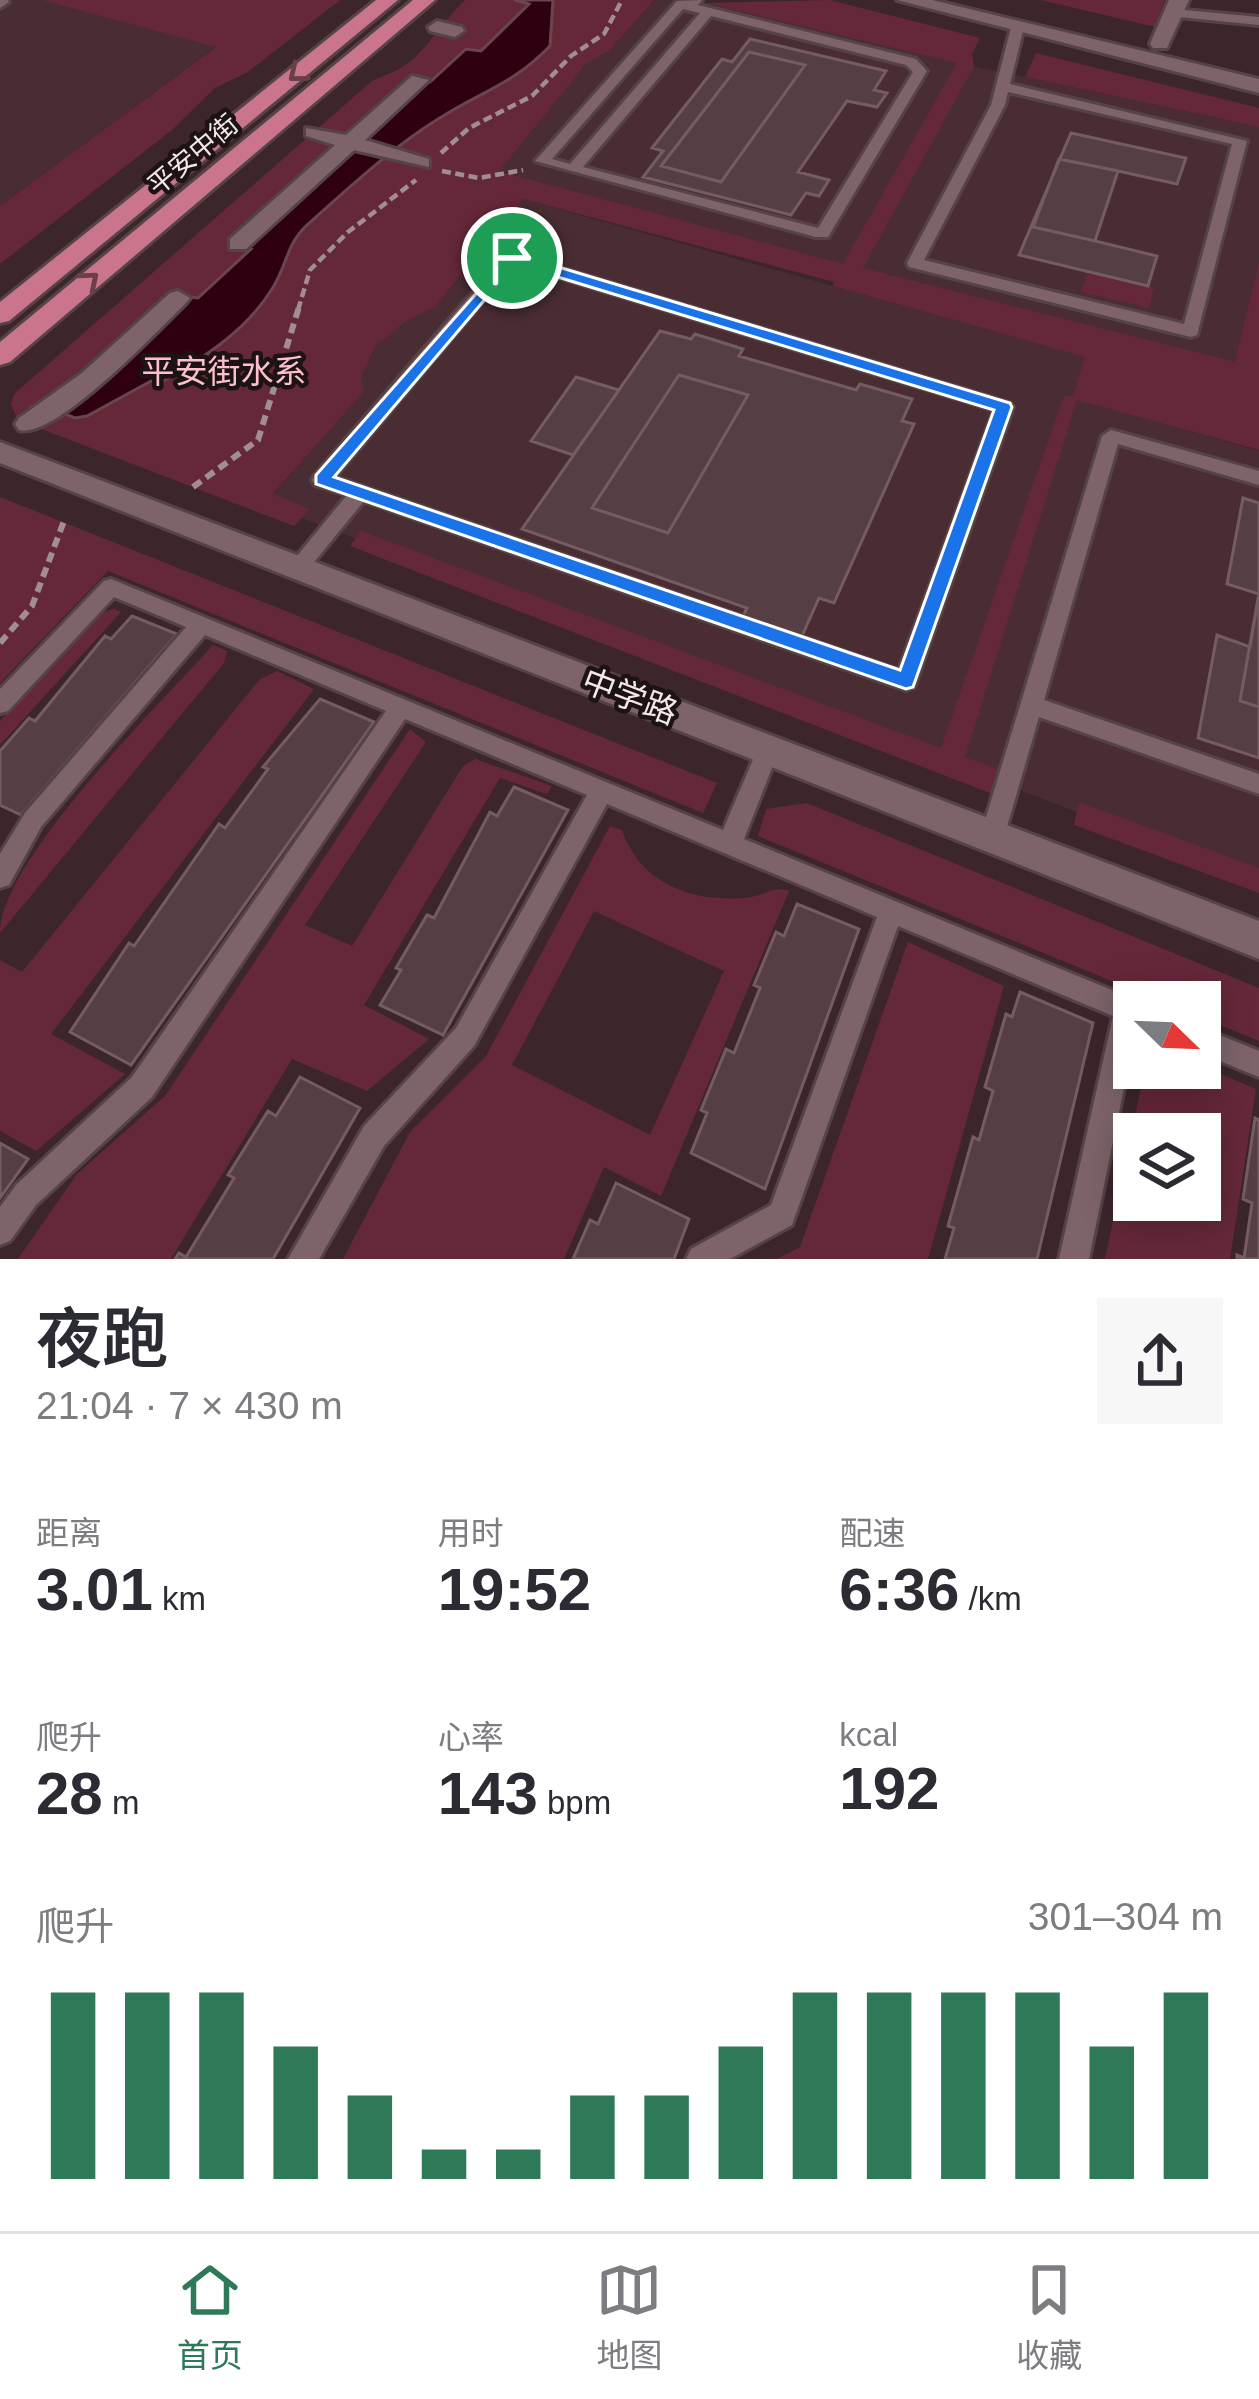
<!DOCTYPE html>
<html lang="zh">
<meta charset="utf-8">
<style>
:root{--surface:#fff;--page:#f7f7f7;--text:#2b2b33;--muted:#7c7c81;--line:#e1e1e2;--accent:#2e7957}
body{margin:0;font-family:Arial,"Noto Sans SC",sans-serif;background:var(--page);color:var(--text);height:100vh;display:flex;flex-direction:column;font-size:45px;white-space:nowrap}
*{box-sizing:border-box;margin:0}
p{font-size:39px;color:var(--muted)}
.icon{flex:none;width:66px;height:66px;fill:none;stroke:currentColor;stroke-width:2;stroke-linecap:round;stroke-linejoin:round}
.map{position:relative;height:1259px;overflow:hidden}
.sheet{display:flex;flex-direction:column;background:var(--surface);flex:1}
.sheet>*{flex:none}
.needle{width:78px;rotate:113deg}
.tools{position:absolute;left:1113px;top:981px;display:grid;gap:24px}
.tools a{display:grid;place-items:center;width:108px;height:108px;border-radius:0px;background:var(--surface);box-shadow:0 6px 30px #0003;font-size:60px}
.pin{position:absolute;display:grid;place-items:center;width:102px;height:102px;color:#fff;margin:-51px;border:6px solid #fff;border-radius:50%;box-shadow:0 3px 12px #0007}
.round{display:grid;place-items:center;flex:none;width:126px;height:126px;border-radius:0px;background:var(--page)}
.summary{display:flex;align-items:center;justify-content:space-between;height:204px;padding:0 36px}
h1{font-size:66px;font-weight:600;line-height:90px}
.stats{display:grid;grid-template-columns:repeat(3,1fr);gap:18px;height:204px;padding:12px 36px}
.stats div{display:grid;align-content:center}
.stats b{font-size:60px;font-weight:600}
.stats small{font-size:33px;font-weight:400}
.stats p{font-size:33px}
.chart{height:336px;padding:24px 36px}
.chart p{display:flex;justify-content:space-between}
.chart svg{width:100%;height:216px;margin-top:12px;stroke:var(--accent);stroke-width:6}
.menu{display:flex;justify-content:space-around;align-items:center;height:168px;border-top:3px solid var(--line);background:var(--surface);font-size:33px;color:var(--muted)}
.menu a{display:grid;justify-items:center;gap:6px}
.menu .on{color:var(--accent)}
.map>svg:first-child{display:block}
.built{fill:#4a2d33}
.green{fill:#652839;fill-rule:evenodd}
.water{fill:#2e0010;stroke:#6a4551;stroke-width:3}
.building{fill:#563f44;stroke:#755c61;stroke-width:3}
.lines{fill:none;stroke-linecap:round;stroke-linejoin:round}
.service-casing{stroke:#554347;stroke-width:6}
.pedestrian-casing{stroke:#554347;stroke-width:6}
.minor-casing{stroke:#554347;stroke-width:6}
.tertiary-casing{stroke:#554347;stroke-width:6}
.secondary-casing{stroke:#554347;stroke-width:6}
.primary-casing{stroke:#554347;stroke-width:6}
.path-far1{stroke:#a08e92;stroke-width:4.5;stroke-dasharray:9 4.5;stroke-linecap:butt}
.path{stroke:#a08e92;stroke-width:6;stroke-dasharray:10 6;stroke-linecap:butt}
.service{fill:#7e646a;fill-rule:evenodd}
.pedestrian{fill:#7e646a;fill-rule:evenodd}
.minor{fill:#7e646a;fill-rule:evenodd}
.tertiary{fill:#7e646a;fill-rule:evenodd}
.secondary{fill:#7e646a;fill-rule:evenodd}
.primary{fill:#ca758b;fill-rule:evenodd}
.oneway{stroke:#6a3f4a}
.route{fill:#1a73e8;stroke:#fff;stroke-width:3;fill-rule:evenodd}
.labels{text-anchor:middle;stroke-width:9;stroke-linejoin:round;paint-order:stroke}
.far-street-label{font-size:27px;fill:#f5e6e9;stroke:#1c1315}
.park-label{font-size:33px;fill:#ffbecb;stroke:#1c1315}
.street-label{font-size:33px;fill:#f5e6e9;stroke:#1c1315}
</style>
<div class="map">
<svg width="1259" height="1259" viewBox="0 0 1259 1259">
<rect width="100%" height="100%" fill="#3c262b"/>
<path class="built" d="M0,0h279l-279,206z
M654,0h42l267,64 296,63v264l-761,-221 88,-106 23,-13z
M523,199l563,158 -13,41 186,53v430l-994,-377 98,-113 -2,-14 15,-31 29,-24 30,-15z"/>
<path class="green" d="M42,0h298l-92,72 -33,16 -43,42 -172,134v-58l216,-159z
M465,0h189l-45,51 -23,13 -87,107 344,93 114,-201 -251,-60 124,-3 150,38 -8,16 2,12 -111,202 372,94 24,-99v187l-182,-50 -112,357 45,17 -7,24 -653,-252 11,-15 580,217 123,-352 9,1 12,-40 -252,-71 1,-4 -311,-83 -88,108 -30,15 -29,24 -15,31 3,14 -91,103 37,15 -16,17 -276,-106 -7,-15 3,-11 358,-313c11,-5 25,-10 35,-17 20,-14 37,-45 58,-64z
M1041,0h124l-10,27z
M1036,53l223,55v19l-234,-50z
M1088,271l66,16 -5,21 -68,-16z
M0,497l717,286 -14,30 -595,-242 -108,112z
M114,609l7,3 -121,133v-24l102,-109z
M213,645l14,6 -3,12 -224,270c0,-72 161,-230 213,-288z
M277,671l37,18 -263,345 74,40 -89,77 -36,-20v-171l22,12 237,-292z
M410,729l16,13 -121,183 47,21 111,-180 12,-7 77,27 -5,8 -47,-16 -136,227 65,34 -62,52 -75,-32 -121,200h-153l59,-85 88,-78z
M1079,802l180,66v25l-185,-68z
M807,803l452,185v53l-59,-24v-15h-37l-405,-166 8,-27z
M610,826l12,4c18,54 70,72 122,68 16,-1 31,-13 45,-7l-128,305 -57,-29 -40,92h-221l67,-127 76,-76zM594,911l130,60 -74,164 -138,-70z
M908,942l96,44 -76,273h-151l23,-12z
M1200,1065l56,24 -26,170h-125l40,-191zM1200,1134v66h-66v-66z"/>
<path class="water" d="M514,0h39l-3,46c-37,38 -65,44 -107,70 -47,28 -96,73 -137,110 -20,19 -19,40 -34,63 -26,42 -70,70 -112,94l-9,-2 -64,35 -12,2 -20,-8 42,-27 92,-86 9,1 53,-49 -8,-3 180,-164h7l36,-33 15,2 48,-47z"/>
<path class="building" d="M750,39l136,32 -12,19 13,3 -10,14 -30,-6 -49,71 31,8 -10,16 -13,-3 -15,22 -148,-38 20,-26 -11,-3 70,-89 10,3z
M749,52l56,13 -84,117 -60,-16z
M1071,133l115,25 -9,26 -59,-13 -23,70 62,15 -9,30 -129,-31z
M1059,159l59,12 -23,70 -62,-14z
M660,331l31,8 4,-5 48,15 -4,7 117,34 4,-6 52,15 -10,22 12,3 -80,179 -15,-5 -17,38 -59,-20 4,-8 -225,-79z
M679,375l69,20 -80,138 -76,-25z
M576,377l43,13 -46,65 -42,-14z
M1243,498l16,5v255l-61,-20 19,-103 33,12 9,-53 -32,-10z
M1259,593v114l-19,-6z
M132,616l45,18 -156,181 -21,-10v-54l29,-33 6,3 70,-85 6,3z
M320,699l54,23 -243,343 -61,-33 59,-89 5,3 85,-122 6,4 43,-59 -5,-2z
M514,787l54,23 -125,225 -63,-30 21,-35 -5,-2 31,-53 7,3 56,-106 7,4z
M797,904l62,25 -94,260 -74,-36 16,-40 -6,-3 25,-61 8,4 26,-65 -6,-3 22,-53 8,4z
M1020,992l73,31 -56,236h-92l9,-31 -6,-2 25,-89 6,3 14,-49 -8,-4 21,-73 6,3z
M300,1077l60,31 -87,151h-98l4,-6 7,4 48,-79 -6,-3 40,-64 8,5z
M1255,1118l4,2v139h-22v-4l7,3 8,-55 -9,-4z
M0,1143l28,16 -28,39z
M616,1183l73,36 -15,40h-101l17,-39 8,4z"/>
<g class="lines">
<g class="service-casing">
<path id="service" d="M0,0h8l1,2 -9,6z
M702,0l-4,5 218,54 11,12 -99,166h-12l-281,-76 142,-160zM683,9l17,4 -130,151 -18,-5zM711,16l195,49 7,7 -95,156 -235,-61z
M1174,9l85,8v8l-90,-9 -1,-3z
M1012,24l12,3 -14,57 237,57 -50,194 -6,2 -282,-70 -2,-4 84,-158zM1008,92l224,52 -48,180 -260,-64 81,-155z
M511,253l499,150 3,4 -99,280 -8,3 -542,-189 -58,71h-14l-3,-5 3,-5 55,-67 -32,-10 -3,-5 3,-5 190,-220zM514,264l480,146 -95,260 -564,-193z
M1111,430l148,41v14l-141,-41 -74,256 215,74v20l-220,-77 -35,120 -4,8 -8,3 -8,-3 -4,-8 122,-401z
M111,579l612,251 37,-87 8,-3 8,3 3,7 -35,89 397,163h-7v37l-45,220h-30l54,-243 -215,-90 -106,299 -62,34h-44l5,-10 80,-44 106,-288 -270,-113 -133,242 -90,100 -65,113h-31l76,-133 92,-98 131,-233 -182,-76 -253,378 -116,108 -26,36 -10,4v-38l16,-22 116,-108 254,-366 -181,-76 -164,192 -32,58 -9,3v-34l25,-41 161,-186 -72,-30 -106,114 -8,2v-24l104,-108z
M1200,1027l59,24v26l-59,-24z"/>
</g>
<g class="pedestrian-casing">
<path id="pedestrian" d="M437,21l25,6 2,4 -9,6 -25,-6 -2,-4z
M412,76l17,4 -64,60 64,19v8l-75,-17 -108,99h-16v-10l105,-94 -29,-9v-8l40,7z
M178,291l12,7 -4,5c-28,27 -131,137 -167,127l-4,-6 4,-6 63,-45 88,-80z"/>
</g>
<g class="minor-casing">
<path id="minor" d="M1169,0h20l-22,48h-14l-3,-4z"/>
</g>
<g class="tertiary-casing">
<path id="tertiary" d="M0,442l1259,479v38l-1259,-496z"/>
</g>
<g class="secondary-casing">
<path id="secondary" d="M897,0h35l327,79v14z"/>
</g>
<g class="primary-casing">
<path id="primary" d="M376,0h22l-389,321 -9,2v-21z
M413,0h22l-425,362 -10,3v-23z"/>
</g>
<path class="path-far1" d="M441,153l28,-25 63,-32 39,-40 33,-22 18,-34
M442,171l37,7 44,-8
M298,310l12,-40 38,-38 68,-52"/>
<path class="path" d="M193,487l65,-47 41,-133
M0,643l32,-37 32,-85"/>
<use href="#service" class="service"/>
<use href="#pedestrian" class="pedestrian"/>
<use href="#minor" class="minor"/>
<use href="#tertiary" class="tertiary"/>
<use href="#secondary" class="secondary"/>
<use href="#primary" class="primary"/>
</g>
<defs><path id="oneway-chevron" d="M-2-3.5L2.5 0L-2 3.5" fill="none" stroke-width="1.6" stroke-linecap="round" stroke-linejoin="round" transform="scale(3)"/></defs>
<g class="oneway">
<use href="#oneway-chevron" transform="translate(297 74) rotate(141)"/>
<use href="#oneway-chevron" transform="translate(90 280) rotate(-40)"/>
</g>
<path class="route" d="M512,253l498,150 2,4 -99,280 -7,2 -590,-205v-9zM515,264l479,146 -94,260 -566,-193z"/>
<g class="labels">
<g class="far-street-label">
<text transform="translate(193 155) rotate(-40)" y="9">平安中街</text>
</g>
<g class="park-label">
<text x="224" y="383">平安街水系</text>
</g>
<g class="street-label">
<text transform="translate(630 696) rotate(21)" y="12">中学路</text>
</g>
</g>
</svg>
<div class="tools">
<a><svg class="needle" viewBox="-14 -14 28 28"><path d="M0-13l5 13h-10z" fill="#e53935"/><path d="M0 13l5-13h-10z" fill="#7c7c81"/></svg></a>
<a><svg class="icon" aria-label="layers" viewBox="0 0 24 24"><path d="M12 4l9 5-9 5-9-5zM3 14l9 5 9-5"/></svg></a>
</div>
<div class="pin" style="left:512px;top:258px;background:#1e9e55"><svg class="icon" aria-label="arrive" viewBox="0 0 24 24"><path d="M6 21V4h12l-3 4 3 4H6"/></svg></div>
</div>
<section class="sheet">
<div class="summary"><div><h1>夜跑</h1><p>21:04 · 7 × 430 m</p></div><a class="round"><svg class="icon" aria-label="share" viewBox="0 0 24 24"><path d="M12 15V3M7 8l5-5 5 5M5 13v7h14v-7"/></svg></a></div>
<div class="stats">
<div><p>距离</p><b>3.01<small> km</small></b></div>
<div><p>用时</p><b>19:52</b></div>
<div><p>配速</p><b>6:36<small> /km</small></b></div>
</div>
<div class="stats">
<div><p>爬升</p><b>28<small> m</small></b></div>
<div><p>心率</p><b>143<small> bpm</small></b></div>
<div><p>kcal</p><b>192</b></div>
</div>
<div class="chart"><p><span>爬升</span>301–304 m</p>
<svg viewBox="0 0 160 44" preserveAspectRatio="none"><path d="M5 44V6M15 44V6M25 44V6M35 44V17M45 44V27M55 44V38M65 44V38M75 44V27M85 44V27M95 44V17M105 44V6M115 44V6M125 44V6M135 44V6M145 44V17M155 44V6"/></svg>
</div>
</section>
<nav class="menu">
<a class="on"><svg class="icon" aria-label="home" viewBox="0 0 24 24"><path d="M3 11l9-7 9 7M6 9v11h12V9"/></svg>首页</a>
<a><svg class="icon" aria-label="map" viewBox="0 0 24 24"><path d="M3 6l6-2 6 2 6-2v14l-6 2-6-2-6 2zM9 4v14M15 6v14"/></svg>地图</a>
<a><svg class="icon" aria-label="saved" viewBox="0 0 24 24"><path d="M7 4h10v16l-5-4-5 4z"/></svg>收藏</a>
</nav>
